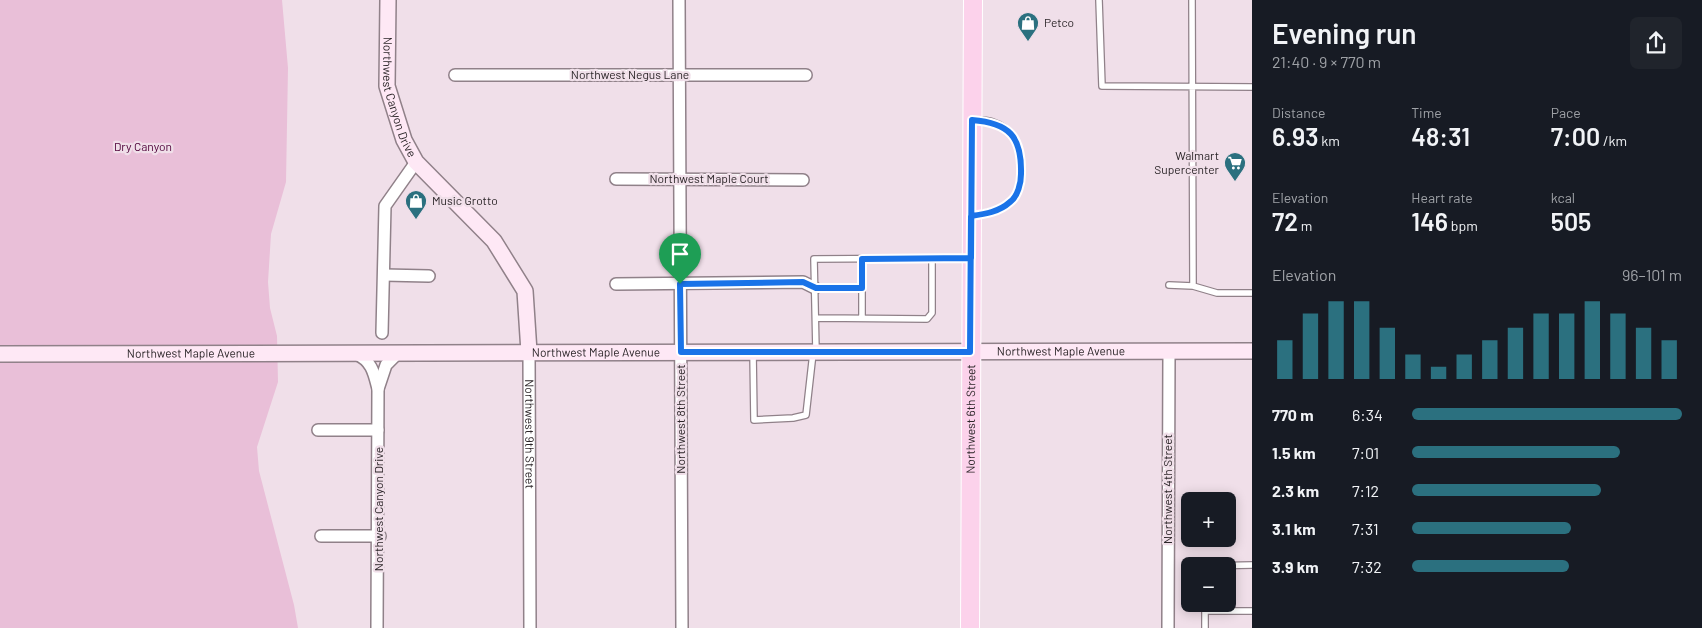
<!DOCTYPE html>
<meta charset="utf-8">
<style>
:root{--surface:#171b24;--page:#20242c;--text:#f1f3f6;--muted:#9ea1a6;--accent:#2b707f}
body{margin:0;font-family:Barlow,sans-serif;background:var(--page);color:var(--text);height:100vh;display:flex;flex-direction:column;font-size:19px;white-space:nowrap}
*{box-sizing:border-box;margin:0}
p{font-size:16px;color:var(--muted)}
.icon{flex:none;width:28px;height:28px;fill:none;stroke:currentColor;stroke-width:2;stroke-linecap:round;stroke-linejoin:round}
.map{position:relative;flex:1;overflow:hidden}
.side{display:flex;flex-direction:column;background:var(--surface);width:450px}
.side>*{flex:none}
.fabs{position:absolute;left:1181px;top:492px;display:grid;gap:10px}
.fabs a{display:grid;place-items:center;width:55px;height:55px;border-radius:8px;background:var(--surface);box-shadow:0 2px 12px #0003;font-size:25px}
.pin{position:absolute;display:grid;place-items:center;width:42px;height:42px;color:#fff;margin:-51px -21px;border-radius:50% 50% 50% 0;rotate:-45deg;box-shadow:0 0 5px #0007}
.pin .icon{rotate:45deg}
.round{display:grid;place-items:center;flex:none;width:52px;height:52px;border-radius:8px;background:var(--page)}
.headline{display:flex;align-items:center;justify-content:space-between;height:85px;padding:0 20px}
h1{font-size:28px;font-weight:600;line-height:38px}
.metrics{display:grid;grid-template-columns:repeat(3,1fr);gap:8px;height:85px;padding:5px 20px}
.metrics div{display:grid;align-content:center}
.metrics b{font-size:25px;font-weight:600}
.metrics small{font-size:14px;font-weight:400}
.metrics p{font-size:14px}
.chart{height:140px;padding:10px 20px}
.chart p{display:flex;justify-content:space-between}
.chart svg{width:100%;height:90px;margin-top:5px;stroke:var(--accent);stroke-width:6}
ul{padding:0 20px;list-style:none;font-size:16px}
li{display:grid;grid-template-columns:80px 60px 1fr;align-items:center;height:38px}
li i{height:12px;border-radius:6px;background:var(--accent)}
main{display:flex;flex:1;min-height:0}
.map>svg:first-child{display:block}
.green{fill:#e9bfd8}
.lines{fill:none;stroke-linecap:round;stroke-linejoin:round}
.lane-casing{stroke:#908189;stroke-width:8}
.street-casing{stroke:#908189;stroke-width:14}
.secondary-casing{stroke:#908189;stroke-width:18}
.primary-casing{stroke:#fff;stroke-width:20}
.lane{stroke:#fff;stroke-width:5.5}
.street{stroke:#fff;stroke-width:11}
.secondary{stroke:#fee8f5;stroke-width:15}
.primary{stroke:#fcd2eb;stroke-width:18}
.route-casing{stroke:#fff;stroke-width:10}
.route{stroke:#1a73e8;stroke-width:6}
.labels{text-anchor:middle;stroke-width:4.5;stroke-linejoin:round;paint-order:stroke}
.poi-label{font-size:12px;fill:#2c2629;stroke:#f0dfe9;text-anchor:start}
.street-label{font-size:12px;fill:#2c2629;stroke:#f0dfe9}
.park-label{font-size:12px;fill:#4e0039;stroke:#f0dfe9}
</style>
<main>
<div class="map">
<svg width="1252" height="628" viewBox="0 0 1252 628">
<rect width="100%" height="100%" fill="#f0dfe9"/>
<path class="green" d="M0,0h282l6,68 -2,114 -15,52 -3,48 2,26 7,28 1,46 -21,65 2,24 35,134 4,23h-298z"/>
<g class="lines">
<g class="lane-casing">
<path id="lane" d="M1099,0l3,86 150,1
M1192,0l1,286
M974,120c5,0 14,0 19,2 23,7 29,30 28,50 0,10 -3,22 -10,29 -9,10 -23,12 -36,14
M1169,285l24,1 24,7h35
M815,288h47v30
M862,288v-29
M817,318l110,1 5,-6v-55
M816,351l-2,-92 156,-1
M753,353l1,67 39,-2 13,-3 7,-62
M1204,566l48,-1
M1205,604v24
M1205,611h47"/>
</g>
<g class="street-casing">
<g id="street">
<path d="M679,0l3,628"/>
<path d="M455,75h351"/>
<path d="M616,179l187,1"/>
<path d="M384,275l45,1"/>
<path d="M616,284l187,-2 12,6"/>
<path d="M382,333l3,-127 31,-44"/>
<path id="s1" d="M529,352l1,276"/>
<path d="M356,354c16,7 18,19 22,35l-1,239"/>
<path d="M378,389l8,-24 11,-11"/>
<path d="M318,430h60"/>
<path d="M321,536h59"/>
<path d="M1168,628l1,-277"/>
</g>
</g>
<g class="secondary-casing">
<g id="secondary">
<path id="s2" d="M388,0l-1,86 17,54 12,22 78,79 31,50 4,61"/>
<path id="s3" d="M0,354l1252,-3"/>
</g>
</g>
<g class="primary-casing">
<g id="primary">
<path id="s4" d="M970,628l3,-628"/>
</g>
</g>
<use href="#lane" class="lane"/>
<use href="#street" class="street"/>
<use href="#secondary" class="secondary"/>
<use href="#primary" class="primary"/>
</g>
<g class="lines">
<g class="route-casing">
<path id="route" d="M680,284l1,68h289l1,-136c14,-2 28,-4 39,-14 8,-6 11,-19 11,-28 1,-38 -12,-51 -49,-54l-1,138 -109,1v29h-46l-13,-6 -123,2"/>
</g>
<use href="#route" class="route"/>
</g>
<defs>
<g id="shop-pin" transform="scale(1.125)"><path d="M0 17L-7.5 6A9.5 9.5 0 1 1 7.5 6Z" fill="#2b707f" stroke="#f0dfe9"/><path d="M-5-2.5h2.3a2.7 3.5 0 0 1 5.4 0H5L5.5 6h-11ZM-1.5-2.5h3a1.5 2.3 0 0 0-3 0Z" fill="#fff"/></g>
<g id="supermarket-pin" transform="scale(1.125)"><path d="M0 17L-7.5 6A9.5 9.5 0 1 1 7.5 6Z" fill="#2b707f" stroke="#f0dfe9"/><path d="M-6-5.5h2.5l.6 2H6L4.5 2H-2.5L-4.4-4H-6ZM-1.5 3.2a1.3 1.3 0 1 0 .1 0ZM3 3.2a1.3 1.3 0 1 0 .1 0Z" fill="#fff"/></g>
</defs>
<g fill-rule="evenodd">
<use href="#shop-pin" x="1028" y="23"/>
<use href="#supermarket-pin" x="1235" y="163"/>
<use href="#shop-pin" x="416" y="201"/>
</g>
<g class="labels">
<g class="poi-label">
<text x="1044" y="27">Petco</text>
<text x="1219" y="160" text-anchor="end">Walmart<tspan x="1219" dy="14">Supercenter</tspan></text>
<text x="432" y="205">Music Grotto</text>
</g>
<g class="street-label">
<text x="630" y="79">Northwest Negus Lane</text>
<text dy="4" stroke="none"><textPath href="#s2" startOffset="99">Northwest Canyon Drive</textPath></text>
<text x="709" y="183">Northwest Maple Court</text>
<text dy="4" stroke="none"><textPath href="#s3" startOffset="1061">Northwest Maple Avenue</textPath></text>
<text dy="4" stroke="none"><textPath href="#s3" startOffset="596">Northwest Maple Avenue</textPath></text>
<text dy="4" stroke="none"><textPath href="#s3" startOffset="191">Northwest Maple Avenue</textPath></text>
<text transform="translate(681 419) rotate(-90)" y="4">Northwest 8th Street</text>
<text dy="4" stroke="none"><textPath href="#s4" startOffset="209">Northwest 6th Street</textPath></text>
<text dy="4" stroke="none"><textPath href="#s1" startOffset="82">Northwest 9th Street</textPath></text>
<text transform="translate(1168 489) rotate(-90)" y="4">Northwest 4th Street</text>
<text transform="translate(379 509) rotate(-90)" y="4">Northwest Canyon Drive</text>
</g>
<g class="park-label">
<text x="143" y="151">Dry Canyon</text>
</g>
</g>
</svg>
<div class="fabs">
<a>+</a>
<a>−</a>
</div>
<div class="pin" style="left:680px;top:284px;background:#1e9e55"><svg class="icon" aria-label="arrive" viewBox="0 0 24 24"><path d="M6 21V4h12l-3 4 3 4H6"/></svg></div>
</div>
<section class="side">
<div class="headline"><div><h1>Evening run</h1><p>21:40 · 9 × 770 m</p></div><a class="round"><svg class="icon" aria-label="share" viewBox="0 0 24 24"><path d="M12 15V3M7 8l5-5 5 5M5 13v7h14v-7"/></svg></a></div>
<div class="metrics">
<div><p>Distance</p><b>6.93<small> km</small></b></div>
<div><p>Time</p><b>48:31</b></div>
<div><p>Pace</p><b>7:00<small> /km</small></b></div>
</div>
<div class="metrics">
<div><p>Elevation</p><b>72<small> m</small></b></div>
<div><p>Heart rate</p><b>146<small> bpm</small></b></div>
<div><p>kcal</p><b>505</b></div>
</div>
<div class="chart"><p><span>Elevation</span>96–101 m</p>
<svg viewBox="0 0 160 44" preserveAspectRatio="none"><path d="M5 44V25M15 44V12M25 44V6M35 44V6M45 44V19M55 44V32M65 44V38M75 44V32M85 44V25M95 44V19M105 44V12M115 44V12M125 44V6M135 44V12M145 44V19M155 44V25"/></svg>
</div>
<ul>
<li><b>770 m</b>6:34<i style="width:100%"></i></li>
<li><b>1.5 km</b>7:01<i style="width:77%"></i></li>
<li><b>2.3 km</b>7:12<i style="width:70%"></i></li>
<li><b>3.1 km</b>7:31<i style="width:59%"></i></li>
<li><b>3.9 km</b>7:32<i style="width:58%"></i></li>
</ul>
</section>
</main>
